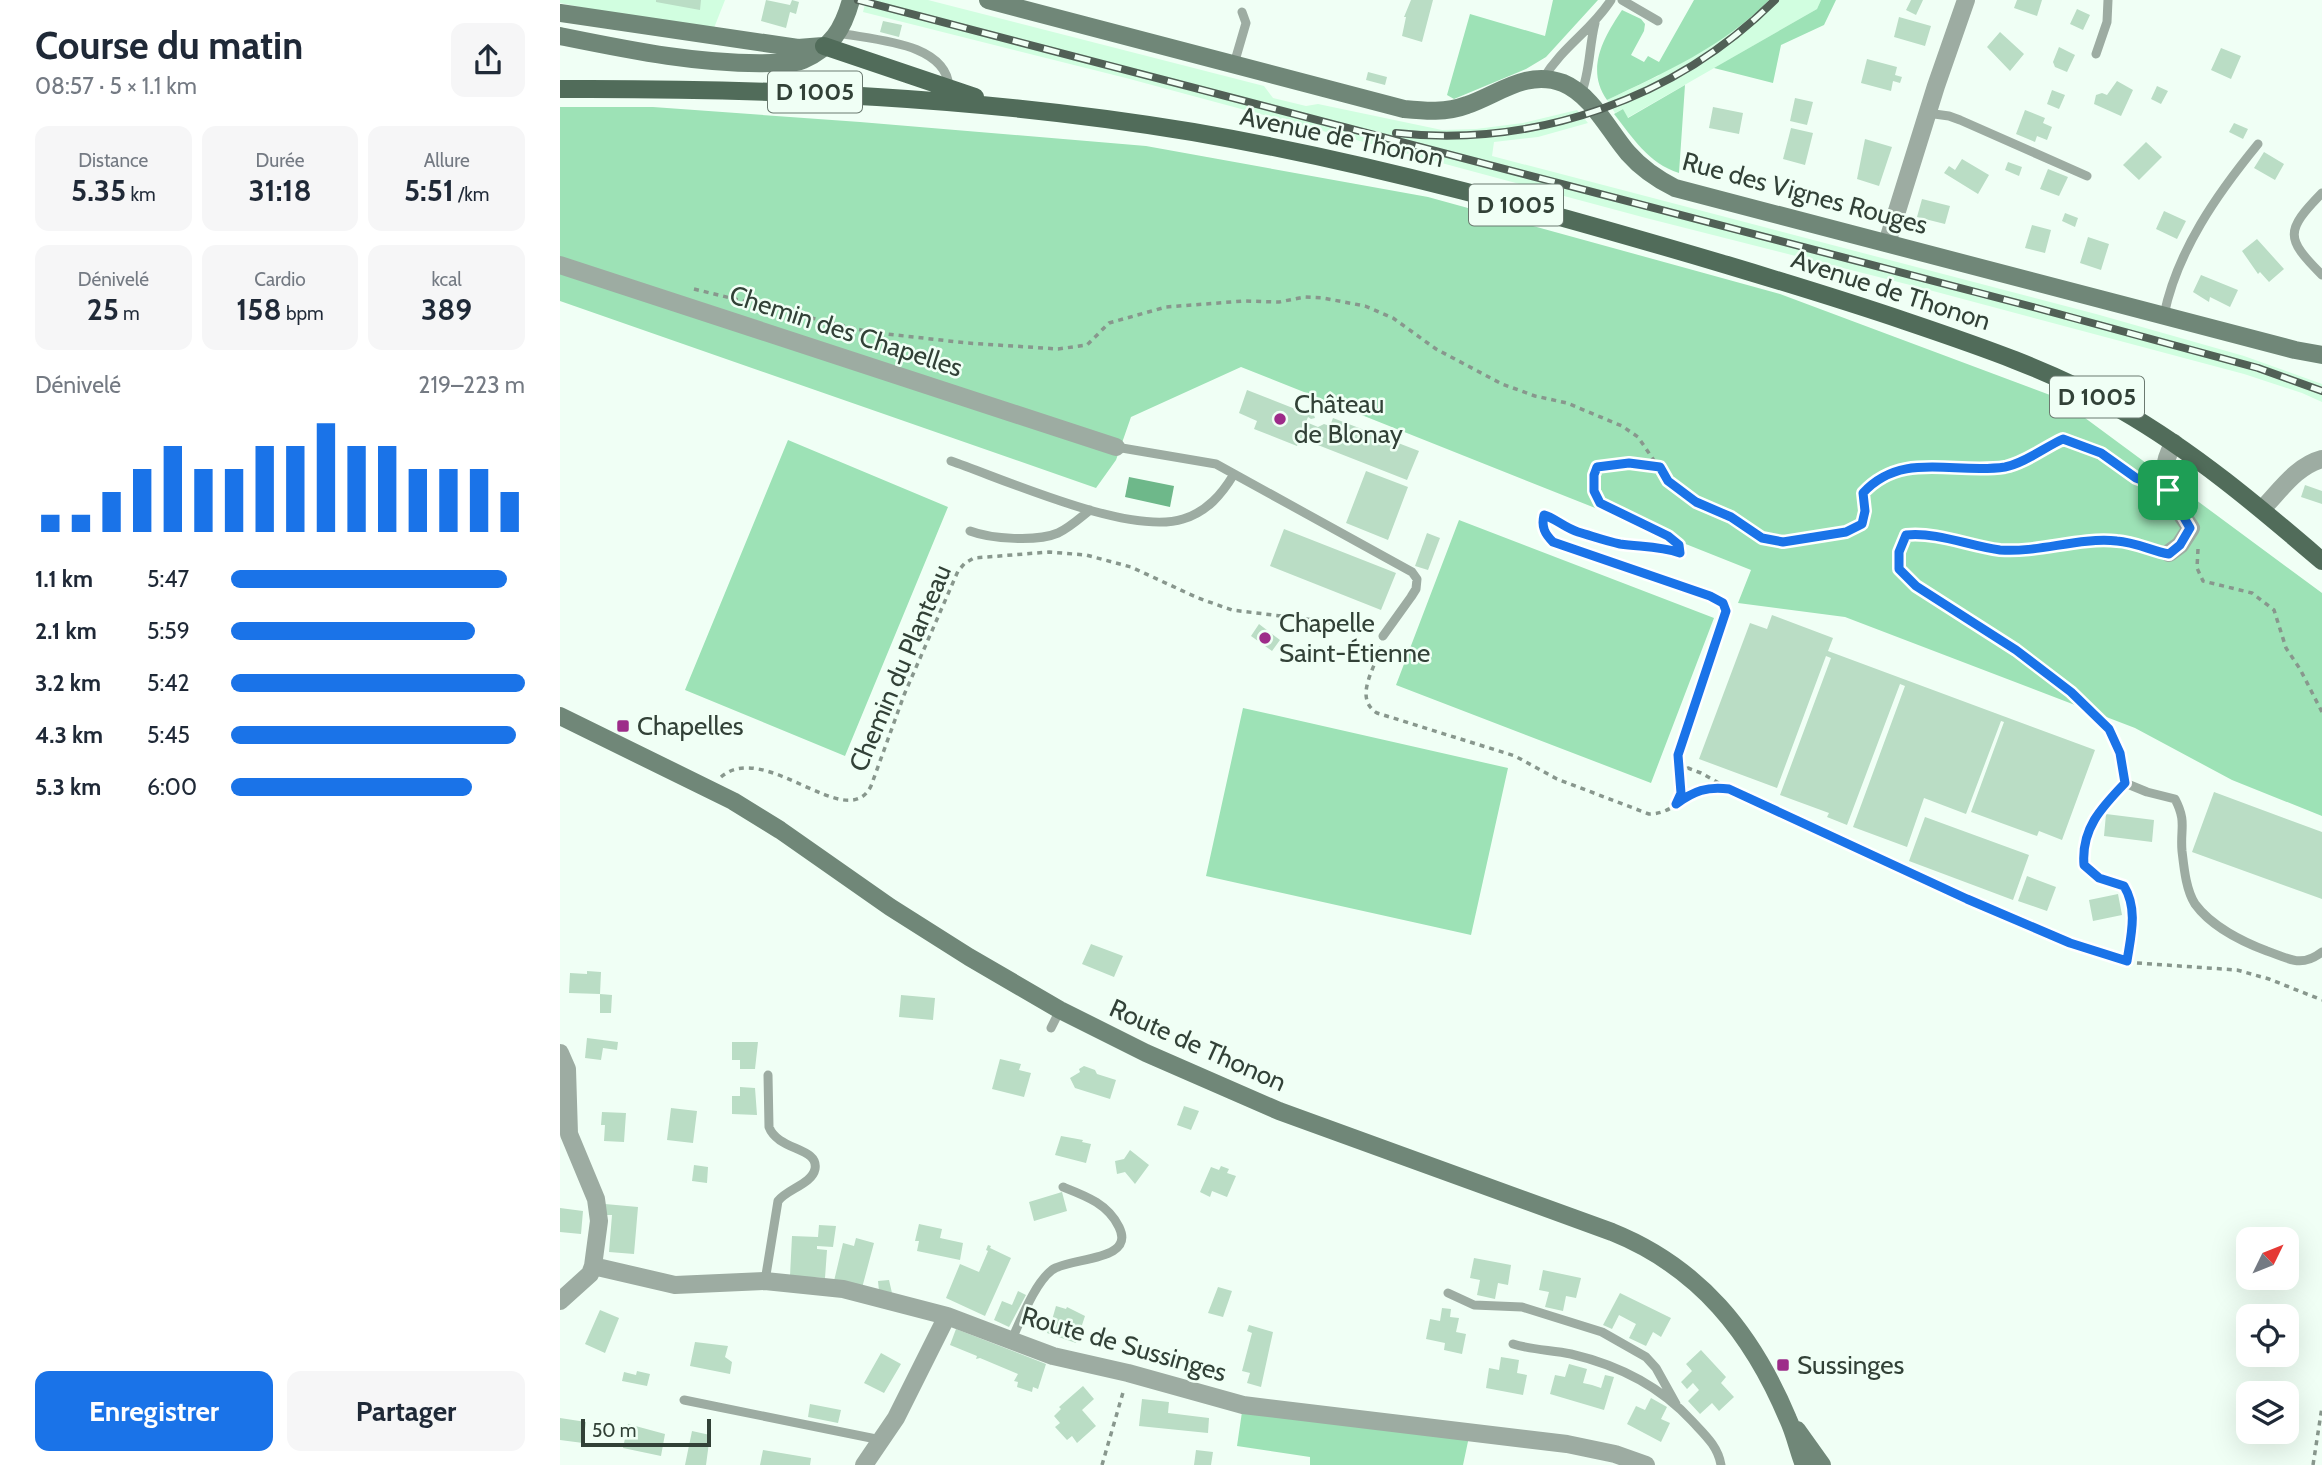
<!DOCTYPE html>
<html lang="fr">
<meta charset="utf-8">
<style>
:root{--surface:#fff;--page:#f6f6f7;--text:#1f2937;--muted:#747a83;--accent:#1a73e8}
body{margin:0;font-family:Cabin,sans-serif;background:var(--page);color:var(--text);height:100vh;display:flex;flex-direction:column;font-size:26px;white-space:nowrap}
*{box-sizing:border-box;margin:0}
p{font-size:23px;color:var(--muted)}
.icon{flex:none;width:38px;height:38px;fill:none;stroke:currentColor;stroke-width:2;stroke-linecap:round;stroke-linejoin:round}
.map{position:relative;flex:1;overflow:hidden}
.sheet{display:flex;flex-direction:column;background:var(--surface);width:560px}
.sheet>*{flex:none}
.needle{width:46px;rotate:47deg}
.controls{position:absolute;left:1676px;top:1227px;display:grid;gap:14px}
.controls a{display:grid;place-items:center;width:63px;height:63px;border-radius:14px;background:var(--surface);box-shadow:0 7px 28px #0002;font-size:35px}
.scale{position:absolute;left:21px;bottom:18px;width:130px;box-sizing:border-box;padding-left:7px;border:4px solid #324137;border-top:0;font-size:19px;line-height:24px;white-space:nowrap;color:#324137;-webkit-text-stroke:5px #f0fff5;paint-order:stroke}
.pin{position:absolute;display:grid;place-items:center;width:60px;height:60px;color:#fff;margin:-30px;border-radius:14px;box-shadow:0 4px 10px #0006}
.round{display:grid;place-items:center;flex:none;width:74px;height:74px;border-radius:14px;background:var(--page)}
.headline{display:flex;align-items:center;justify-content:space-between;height:119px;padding:0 35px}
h1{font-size:38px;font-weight:700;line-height:52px}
.stats{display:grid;grid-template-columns:repeat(3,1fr);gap:10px;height:119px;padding:7px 35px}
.stats div{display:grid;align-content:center;border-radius:14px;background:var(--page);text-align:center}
.stats b{font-size:30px;font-weight:700}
.stats small{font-size:19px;font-weight:400}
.stats p{font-size:19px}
.chart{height:196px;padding:14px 35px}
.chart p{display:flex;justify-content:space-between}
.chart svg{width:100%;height:126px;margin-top:7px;stroke:var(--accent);stroke-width:6}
.button{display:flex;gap:14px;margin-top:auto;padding:14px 35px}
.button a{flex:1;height:80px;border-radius:14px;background:var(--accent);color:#fff;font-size:28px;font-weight:700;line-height:80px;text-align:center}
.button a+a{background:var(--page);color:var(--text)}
ul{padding:0 35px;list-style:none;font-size:23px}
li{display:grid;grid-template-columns:112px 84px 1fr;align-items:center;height:52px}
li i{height:18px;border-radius:9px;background:var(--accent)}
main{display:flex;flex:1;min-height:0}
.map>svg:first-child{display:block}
.built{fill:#d1fee0}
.green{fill:#9de2b6}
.water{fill:#6eb88a}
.building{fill:#baddc5}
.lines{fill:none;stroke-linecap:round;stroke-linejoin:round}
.path{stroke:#88978d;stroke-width:3.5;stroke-dasharray:5 5;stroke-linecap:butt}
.lane{stroke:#9daca2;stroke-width:9}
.street{stroke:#9daca2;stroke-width:18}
.secondary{stroke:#708778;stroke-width:18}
.primary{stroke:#516c5a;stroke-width:18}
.rail-casing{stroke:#516056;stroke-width:8}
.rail{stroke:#f0fff5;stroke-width:5;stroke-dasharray:16;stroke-linecap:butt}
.route-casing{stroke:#fff;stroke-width:14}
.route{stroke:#1a73e8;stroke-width:9}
.poi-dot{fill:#9d2c89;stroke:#f0fff5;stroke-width:2.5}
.labels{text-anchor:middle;stroke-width:5;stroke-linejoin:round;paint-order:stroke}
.shield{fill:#f0fff5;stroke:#6b7a70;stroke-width:2}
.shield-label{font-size:24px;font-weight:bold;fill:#324137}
.street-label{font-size:26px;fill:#324137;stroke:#f0fff5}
.poi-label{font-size:26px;fill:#324137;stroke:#f0fff5;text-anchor:start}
</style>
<main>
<section class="sheet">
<div class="headline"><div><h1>Course du matin</h1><p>08:57 · 5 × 1.1 km</p></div><a class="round"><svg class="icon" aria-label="share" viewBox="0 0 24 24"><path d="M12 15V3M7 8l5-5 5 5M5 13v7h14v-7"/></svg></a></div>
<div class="stats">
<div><p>Distance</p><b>5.35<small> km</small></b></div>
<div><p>Durée</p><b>31:18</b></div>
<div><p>Allure</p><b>5:51<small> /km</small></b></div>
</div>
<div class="stats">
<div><p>Dénivelé</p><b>25<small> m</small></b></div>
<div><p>Cardio</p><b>158<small> bpm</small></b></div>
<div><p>kcal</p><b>389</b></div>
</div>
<div class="chart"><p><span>Dénivelé</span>219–223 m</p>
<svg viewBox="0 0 160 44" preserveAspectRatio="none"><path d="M5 44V38M15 44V38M25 44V30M35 44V22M45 44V14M55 44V22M65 44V22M75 44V14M85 44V14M95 44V6M105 44V14M115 44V14M125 44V22M135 44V22M145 44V22M155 44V30"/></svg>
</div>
<ul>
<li><b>1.1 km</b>5:47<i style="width:94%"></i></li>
<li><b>2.1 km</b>5:59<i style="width:83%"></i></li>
<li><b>3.2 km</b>5:42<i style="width:100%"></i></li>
<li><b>4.3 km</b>5:45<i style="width:97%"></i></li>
<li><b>5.3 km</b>6:00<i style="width:82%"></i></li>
</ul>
<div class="button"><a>Enregistrer</a><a>Partager</a></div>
</section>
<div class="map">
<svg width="1762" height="1465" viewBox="0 0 1762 1465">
<rect width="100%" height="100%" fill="#f0fff5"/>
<path class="built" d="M0,0h165l-11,28 -104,-15 -50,-10z
M306,0h62l336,86 9,12 33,8 12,-2 124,26 34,-1 47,-6 54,-13 11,13 -50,14 -44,5 -2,14 604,158 148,42 78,28v18l-20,-9 -58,-19 -326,-87 -272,-69 -520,-140 -263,-66z
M1141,0h120l-4,9 -190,109 -4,-9 -8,4 -8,-13 51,-24z"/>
<path class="green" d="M993,0h45l-52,57 -20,12 -72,30 -7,-4 23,-81 75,22z
M1134,0h75c-45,46 -105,73 -162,100 -22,-31 -3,-63 15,-90l19,9 4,5 -1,7 -13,24 13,7 4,-6 11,6z
M1261,0h15l-12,25 -43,20 -8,38 -59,-15 103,-59z
M1125,85l-6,88c-31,-10 -46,-35 -65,-59l9,-5 5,9z
M0,107h93l207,15 286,24 282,51 352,97 278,104 264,195v223l-90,-36 -97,-52 -290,-111 -107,-14 13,-33 -510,-203 -110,50 -15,43 -20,28 -536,-187z
M228,440l160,67 -103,249 -160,-66z
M899,520l255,98 -63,165 -255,-98z
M683,708l265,60 -37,167 -265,-59z
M683,1405l227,27 -7,33h-153v-8l-73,-11z"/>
<path class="water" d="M569,477l45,9 -4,21 -45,-10z"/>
<path class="building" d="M96,0h45l-1,10 -44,-8z
M206,0l24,5 2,-5 7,2 -3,12 -6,-2 -4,16 -25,-7z
M851,0h22l-11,42 -20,-6 4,-19h-2z
M1351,0h12l-7,15 -10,-5z
M1457,0h25l-5,16 -23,-8z
M1517,9l13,6 -7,15 -13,-6z
M1339,17l32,9 -6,20 -31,-9z
M323,21l19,4 -3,12 -19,-5z
M1440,32l24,22 -14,17 -23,-24z
M1499,47l16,8 -8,17 -12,-5 -2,-5z
M1661,48l20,8 -10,23 -20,-9z
M1307,59l30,8 -2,8 7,2 -2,6 -7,-2 -2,10 -30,-8z
M808,72l19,5 -2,8 -19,-5z
M1557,81l16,9 -12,26 -27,-12 2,-9 6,-2 5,2z
M1597,86l11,5 -7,13 -10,-5z
M1492,90l13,5 -6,14 -12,-5z
M1235,98l18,4 -6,23 -17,-4z
M1153,107l30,6 -4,21 -30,-6z
M1465,110l20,8 -2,5 9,4 -5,13 -10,-4 -2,6 -19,-8z
M1674,123l14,6 -5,10 -14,-7z
M1231,128l22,5 -8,32 -22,-6z
M1305,139l27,8 -13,39 -22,-7z
M1586,142l16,15 -23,23 -16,-15z
M1704,152l20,12 -9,16 -21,-12z
M1402,159l27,16 -11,19 -34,-21 5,-7 6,4z
M1448,162l14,5 -3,9 -14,-6z
M1488,169l20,8 -9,19 -19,-7z
M1362,199l28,7 -5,18 -28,-7z
M1604,211l22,10 -9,18 -21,-10z
M1505,213l13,5 -3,9 -13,-6z
M1472,225l19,5 -6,23 -20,-5z
M1528,237l21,7 -8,26 -21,-7z
M1697,239l27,30 -15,13 -9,-10 -2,2 -16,-23z
M1641,275l37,15 -8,17 -20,-10 -1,5 -16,-10z
M687,390l61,24 5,-2 2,6 -4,1 -3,-2 -2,5 12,5 6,-3 6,2 3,-8 86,33 -12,29 -107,-42 -3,8 -43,-17 3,-8 -18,-8z
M806,471l42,16 -20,53 -42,-17z
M1745,485l17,6v13l-21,-7z
M724,529l112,44 -15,37 -111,-44z
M867,533l13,5 -12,32 -13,-4z
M1212,615l61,23 -5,13 267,99 -33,90 -23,-9 -2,5 -66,-24 33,-90 -3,-1 -35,93 -42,-16 -17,49 -54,-20 52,-141 -5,-2 -53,141 -20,-8 2,-4 -49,-18 51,-137 -5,-2 -49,132 -78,-29 51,-136 17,6z
M699,624l21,16 -8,11 -21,-15z
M1654,792l108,40v67l-130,-47z
M1546,814l48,6 -2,22 -48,-6z
M1365,817l104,38 -16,45 -104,-39z
M1467,876l29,11 -9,24 -29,-10z
M1558,894l4,21 -29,6 -4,-21z
M531,944l32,12 -9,21 -32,-13z
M27,971l14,1 -1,22 -31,-1 1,-20 17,1z
M40,994l12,1 -1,18h-11z
M341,995l34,3 -2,22 -34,-3z
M27,1038l31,4 -1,8 -14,-2 -2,12 -16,-2z
M172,1042h26l-3,27h-15v-9h-8z
M440,1059l21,5 -2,6 12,3 -7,24 -32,-8z
M524,1066l11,4 2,4 19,6 -6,19 -35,-11 -5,-10 10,-6 -1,-3z
M180,1087l15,1 2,27 -25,-1v-18h8z
M624,1106l15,5 -8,19 -14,-5z
M111,1108l26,3 -4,32 -26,-3z
M42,1112l24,1 -2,29 -20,-1 1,-16h-4z
M501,1136l22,4 -1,2 9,2 -5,19 -31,-8z
M570,1150l19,15 -14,19 -10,-12 -8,2 -2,-13 9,-2z
M134,1165l14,2 -1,16 -15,-2z
M661,1166l8,3 -2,4 9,3 -9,21 -15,-6 -2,6 -10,-5 11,-25 8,3z
M502,1192l5,19 -33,10 -5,-19z
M45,1204l33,3 -4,47 -25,-2 3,-37h-6z
M0,1208l23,3 -2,23 -21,-2z
M359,1224l23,5 -2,9 23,5 -3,17 -43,-9 2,-10h-4z
M259,1225l17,1 -3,21 -16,-1v3l10,1 -2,28 -35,-2 2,-40 26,1z
M296,1238l18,5 -12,45 -28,-7 9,-38 11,3z
M428,1245l3,1 -1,2 21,10 -26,58 -39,-18 14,-34 19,8 9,-21 -2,-1z
M914,1258l37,7 -3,20 -10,-2 -3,16 -18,-4 3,-15 -10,-2z
M983,1270l38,8 -5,20 -10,-2 -3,15 -18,-4 4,-15 -10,-2z
M329,1280l3,13 -13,-2 -1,-10z
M658,1287l14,4 -9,26 -15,-4z
M458,1291l8,4 -17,32 -15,-7 8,-19 10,4z
M1060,1293l51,25 -10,19 -8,-5 -7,14 -17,-8 7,-14 -17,-9 -7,14 -9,-4z
M496,1306l10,3 1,-2 18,9 -9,27 -29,-10 3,-8 5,2 1,-5 -4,-2z
M882,1308l9,1 -1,8 9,1 -3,14 10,2 -4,20 -18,-4 1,-7 -19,-4 4,-20 10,2z
M40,1310l19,8 -14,35 -20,-9z
M689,1325l24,7 -12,55 -14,-4 3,-10 -8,-2 10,-38 -5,-2z
M396,1329l90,35 -8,25 -5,-2 -1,5 -15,-5 1,-5 -4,-1 4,-7 -38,-16 -4,1 1,-3 -27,-11z
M135,1342l33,4 -3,11 7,5 -2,12 -40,-8z
M1141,1350l25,27 -5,6 13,14 -15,14 -7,-8 -12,11 -12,-13 11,-11 -6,-7 -6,6 -6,-7 11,-11 -6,-7z
M321,1353l20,11 -17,29 -20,-10z
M941,1357l18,3 -2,13 10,2 -4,20 -37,-7 3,-20 10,2z
M1009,1364l18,5 -4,14 9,2 9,3 4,-13 9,2 -10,33 -54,-16 5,-19 10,2z
M77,1371l13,3 -3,12 -25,-5 2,-9 12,3z
M523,1386l11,13 -12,11 14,16 -19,17 -5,-7 -5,4 -12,-13 5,-4 -6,-7 7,-7 -2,-2z
M1091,1398l16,9 -6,12 9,4 -9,19 -34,-18 9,-18 9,4z
M582,1399l27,3 -1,11 41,5 -1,15 -69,-7z
M250,1404l31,6 -3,13 -30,-6z
M0,1418l26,4 -3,21 -23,-3z
M68,1424l37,10 -4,22 -38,-8z
M132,1431l18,4 -4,30h-21z
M203,1450l48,8 -1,7h-50z
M636,1450l17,2 -2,13h-17z"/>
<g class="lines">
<path class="path" d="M134,289l175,43 98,11 91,6 29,-4 22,-22 57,-16 78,-6 35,1 26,-5 18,1 42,8 28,12 43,31 66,35 33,12 32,7 55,23 16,11 30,44 28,21 35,15 31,21 21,5 63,-11 16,-8 3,-13 -2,-18c38,-42 93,-18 142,-26 20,-4 40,-20 58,-28l38,14 35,25 13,5
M1100,467l-31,-4 -32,4 -3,8v16l6,12 68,33 11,9 1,8c-20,-7 -39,-5 -60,-9 -14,-3 -28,-8 -42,-12 -13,-4 -25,-15 -34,-17 -3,12 1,19 9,28l157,53 13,7 3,8 -48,145 3,37 -4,9
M1638,549l-1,19 6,13 49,12 22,17 12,38 14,21 22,43
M821,647c-6,21 -28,51 -4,66l138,43 42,23 92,35c32,0 36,-32 80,-25l238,110 103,44 46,15
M1118,772l10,-4 13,5 25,14
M161,777c44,-38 126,58 150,9l33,-91 54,-124 7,-8 9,-5 75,-6 37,3 45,12 67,31 34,12 90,11 51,12
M1577,963l100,7 32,9 53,21
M542,1465l22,-76
M1753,1465l9,-58"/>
<path class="lane" d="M1062,0l36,21
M279,33c34,7 107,9 110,54
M1536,54l11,-32 1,-22
M674,64l12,-41 -4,-11
M983,79c20,-33 48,-48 68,-79
M1021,94c9,-21 8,-48 14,-71
M1367,113l22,3 11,4 127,56
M1762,193c-37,38 -37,45 0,82
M1604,315c13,-64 53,-121 94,-171
M556,447l100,17 196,108 5,7 -1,10 -5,8 -28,39
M391,461c55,19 179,75 232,58 24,-7 39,-25 51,-45
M410,531c21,8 67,11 88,2 11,-5 22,-15 32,-23
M1565,783l22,9 28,7c12,23 5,29 7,52 2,17 4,39 13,53 16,22 48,38 72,47 23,8 34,17 55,1
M1567,961c4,-26 11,-51 -3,-75l-25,-8 -15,-13c-3,-37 17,-57 41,-82l-5,-30 -11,-24 -38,-37 -104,-76 -51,-31 -17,-16v-17l7,-17c33,-3 62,11 94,14 39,4 78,-12 117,-8 18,1 35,10 52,12
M491,1028l9,-18
M205,1281l13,-80c9,-12 34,-17 37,-32 4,-22 -37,-18 -46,-42l-1,-52
M888,1293l26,12 48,2 80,25 44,25 10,11 20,36
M451,1341c10,-21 23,-57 41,-71 18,-13 84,-8 67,-43 -11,-23 -33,-31 -56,-40
M953,1344c19,6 39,6 58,10 47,11 88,31 121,67 12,13 26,25 29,44
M124,1400l197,40"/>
<path class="street" d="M1327,243l49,-157 30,-86
M0,265l556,182
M1702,509c18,-18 34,-43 60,-50
M1609,553l11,-8 11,-17c-20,-29 -38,-51 -17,-85
M0,1053l7,16 2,65 27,65 3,22 -6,45 -3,8 -30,27
M33,1266l82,19 90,-4 78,8 104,27 106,40 75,17 115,32 324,39 48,10 31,11
M304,1465l32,-47 51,-102"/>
<path class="secondary" d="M428,0l416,109c21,2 42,4 63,-4 32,-11 60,-36 96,-22 29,12 46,48 65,70 14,16 29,26 47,35l620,162 27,5
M0,13l238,35 25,-2
M0,36c69,14 141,29 212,27 10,0 22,1 31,-3 29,-13 40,-31 48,-60
M0,716l173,85 47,29 110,77 79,50 91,53 86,43 133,58 333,121c87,35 140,101 176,187 7,15 10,31 16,46
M1237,1430l25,35"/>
<path class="primary" d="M264,46l151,51
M0,89c212,-1 423,8 633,43 181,31 358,81 534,133 60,18 119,36 178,56 74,25 148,50 216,89 73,42 137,96 201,151"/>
<g class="rail-casing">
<path id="rail" d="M298,0l1175,307 225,61 64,23
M836,133c139,15 280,-34 379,-133"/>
</g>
<use href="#rail" class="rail"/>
</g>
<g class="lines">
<g class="route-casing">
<path id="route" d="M1503,439l38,14 35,25 32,12 22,38 -10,17 -11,9c-17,-3 -34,-12 -52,-13 -39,-4 -78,12 -117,9 -32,-4 -61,-18 -94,-15l-7,17v17l17,17 100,64 55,42 38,37 11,24 5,30c-24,25 -44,46 -41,82l15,13 25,8c14,23 7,49 3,75l-57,-18 -103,-44 -238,-110c-22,-3 -35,2 -53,15l5,-11 -3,-38 48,-144 -3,-8 -13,-7 -157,-54c-8,-8 -12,-15 -9,-27 9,2 21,13 34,17 14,4 28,9 42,12 21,3 40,2 60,9l-1,-8 -11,-9 -68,-33 -6,-12v-16l3,-8 32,-4 31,4 8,14 28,21 35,15 31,21 21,4 63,-10 16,-8 3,-13 -2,-18c39,-43 92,-18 142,-26 20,-4 40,-20 58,-28z"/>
</g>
<use href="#route" class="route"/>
</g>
<g class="poi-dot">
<circle cx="720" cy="419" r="7"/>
<circle cx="705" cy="638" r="7"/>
<rect x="56" y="719" width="14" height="14" rx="3.5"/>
<rect x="1216" y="1358" width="14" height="14" rx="3.5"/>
</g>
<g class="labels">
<g class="shield">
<rect x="208" y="71.5" width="94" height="41" rx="5"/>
<rect x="909" y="184.5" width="94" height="41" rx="5"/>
<rect x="1490" y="376.5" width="94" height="41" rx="5"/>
</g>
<g class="shield-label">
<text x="255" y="100">D 1005</text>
<text x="956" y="213">D 1005</text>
<text x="1537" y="405">D 1005</text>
</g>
<g class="street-label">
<text transform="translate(782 137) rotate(12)" y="9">Avenue de Thonon</text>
<text transform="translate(1245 193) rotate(15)" y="9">Rue des Vignes Rouges</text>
<text transform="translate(1331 290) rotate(18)" y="9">Avenue de Thonon</text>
<text transform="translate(286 331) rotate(18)" y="9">Chemin des Chapelles</text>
<text transform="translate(340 668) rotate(-67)" y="9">Chemin du Planteau</text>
<text transform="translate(638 1045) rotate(24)" y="9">Route de Thonon</text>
<text transform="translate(564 1344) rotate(16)" y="9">Route de Sussinges</text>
</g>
<g class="poi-label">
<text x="734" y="413">Château<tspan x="734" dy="30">de Blonay</tspan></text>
<text x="719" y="632">Chapelle<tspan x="719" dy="30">Saint-Étienne</tspan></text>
<text x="77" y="735">Chapelles</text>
<text x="1237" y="1374">Sussinges</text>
</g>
</g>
</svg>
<div class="controls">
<a><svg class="needle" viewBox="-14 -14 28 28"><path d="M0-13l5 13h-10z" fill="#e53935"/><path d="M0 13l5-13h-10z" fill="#747a83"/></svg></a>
<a><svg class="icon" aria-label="locate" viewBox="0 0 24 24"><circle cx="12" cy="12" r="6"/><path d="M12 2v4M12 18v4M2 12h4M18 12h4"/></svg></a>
<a><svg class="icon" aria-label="layers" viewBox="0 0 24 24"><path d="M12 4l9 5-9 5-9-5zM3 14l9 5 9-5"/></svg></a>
</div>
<div class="scale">50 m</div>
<div class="pin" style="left:1608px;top:490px;background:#1e9e55"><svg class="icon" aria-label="arrive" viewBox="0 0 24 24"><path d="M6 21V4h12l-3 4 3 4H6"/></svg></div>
</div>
</main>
